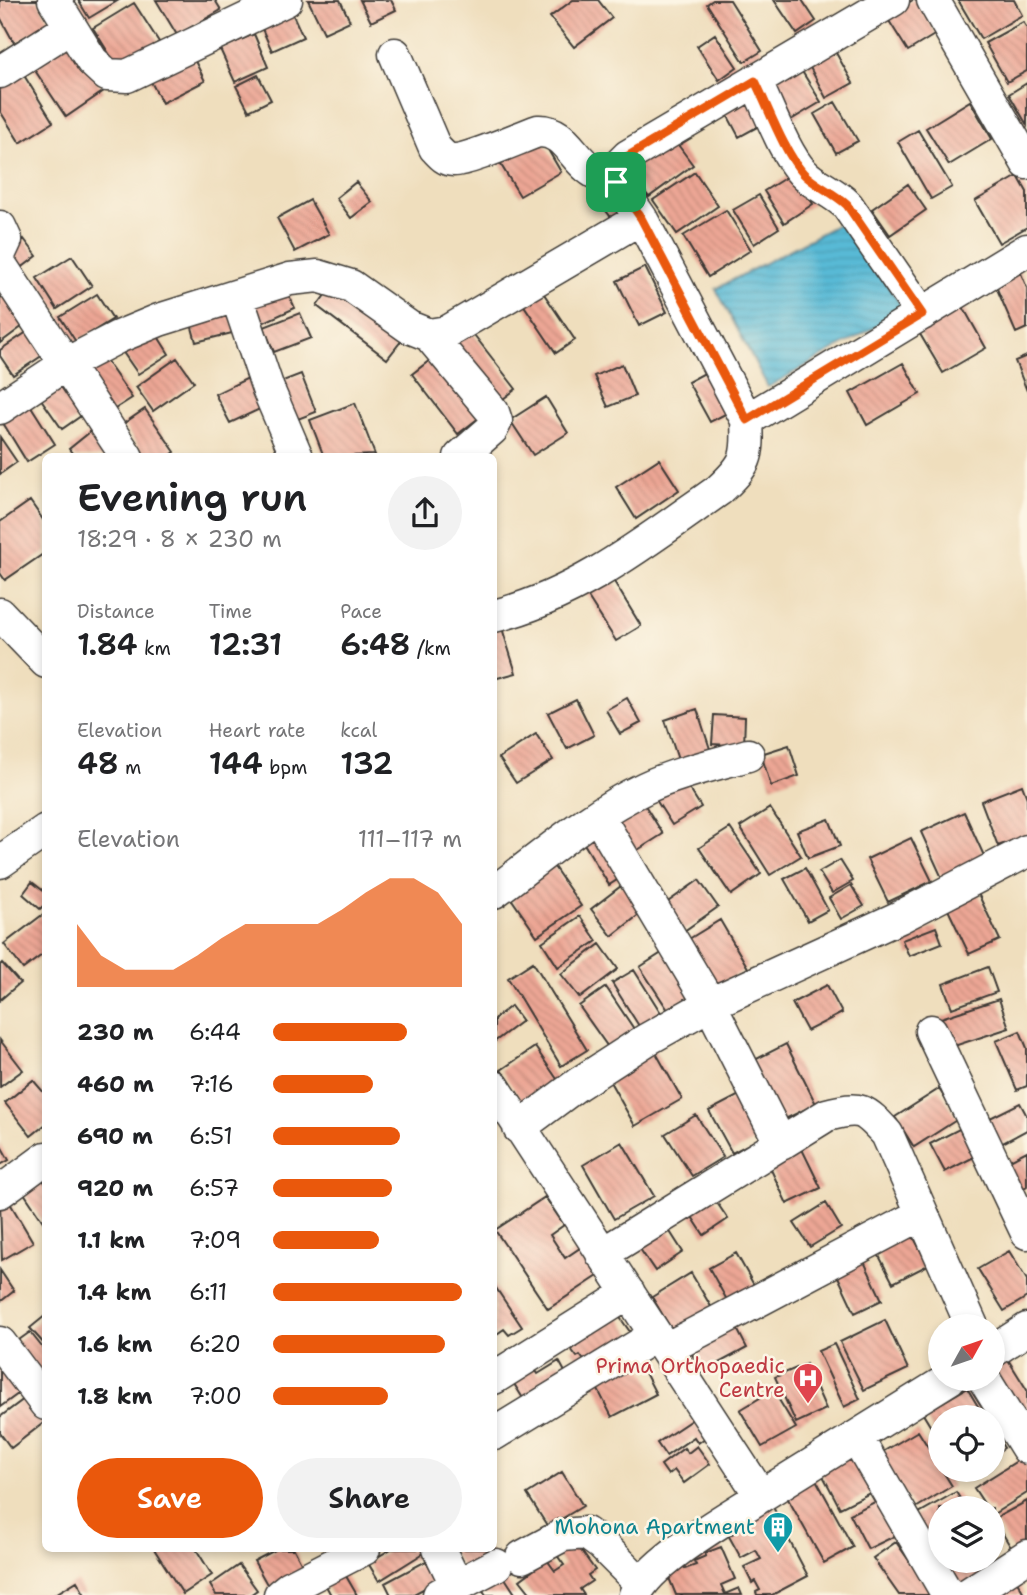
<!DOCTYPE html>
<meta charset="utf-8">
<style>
:root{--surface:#fff;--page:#f2f2f2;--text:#202124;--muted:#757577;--accent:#ea580c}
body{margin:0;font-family:"Shantell Sans",sans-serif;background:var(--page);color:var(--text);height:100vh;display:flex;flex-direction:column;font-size:26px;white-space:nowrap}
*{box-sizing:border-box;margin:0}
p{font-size:23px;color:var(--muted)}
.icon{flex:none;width:38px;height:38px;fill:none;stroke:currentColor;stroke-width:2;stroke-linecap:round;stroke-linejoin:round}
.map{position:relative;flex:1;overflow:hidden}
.drawer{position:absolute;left:42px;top:453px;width:455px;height:1099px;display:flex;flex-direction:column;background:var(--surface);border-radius:10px;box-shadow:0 4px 10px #0003}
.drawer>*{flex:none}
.needle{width:46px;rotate:50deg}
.tools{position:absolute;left:928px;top:1314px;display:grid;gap:14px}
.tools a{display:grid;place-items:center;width:77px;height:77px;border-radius:50%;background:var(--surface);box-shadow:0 4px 10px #0003;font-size:35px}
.pin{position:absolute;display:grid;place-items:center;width:60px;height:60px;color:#fff;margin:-30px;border-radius:14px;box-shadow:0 4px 10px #0006}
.round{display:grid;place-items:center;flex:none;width:74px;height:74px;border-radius:37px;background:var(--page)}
.head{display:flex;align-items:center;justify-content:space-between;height:119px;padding:0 35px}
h1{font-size:38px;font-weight:600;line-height:52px}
.metrics{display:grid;grid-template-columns:repeat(3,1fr);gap:10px;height:119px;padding:7px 35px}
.metrics div{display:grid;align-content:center}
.metrics b{font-size:30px;font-weight:600}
.metrics small{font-size:19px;font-weight:400}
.metrics p{font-size:19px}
.chart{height:196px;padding:14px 35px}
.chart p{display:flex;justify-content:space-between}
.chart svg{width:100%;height:126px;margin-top:7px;fill:var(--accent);opacity:.7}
.primary-button{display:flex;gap:14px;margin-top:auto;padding:14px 35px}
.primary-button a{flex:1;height:80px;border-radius:42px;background:var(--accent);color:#fff;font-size:28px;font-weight:600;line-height:80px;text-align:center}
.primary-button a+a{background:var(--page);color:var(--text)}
ul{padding:0 35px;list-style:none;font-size:23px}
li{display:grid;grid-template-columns:112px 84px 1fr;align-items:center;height:52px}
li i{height:18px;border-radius:9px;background:var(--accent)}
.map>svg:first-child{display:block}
.water{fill:url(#water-rules);stroke:#3a6b79;stroke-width:2}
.building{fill:url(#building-back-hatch)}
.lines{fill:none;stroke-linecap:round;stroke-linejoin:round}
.street-casing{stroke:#3c3934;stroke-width:35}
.street{stroke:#fff;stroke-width:32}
.route-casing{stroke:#fff;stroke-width:14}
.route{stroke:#ea580c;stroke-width:9}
.labels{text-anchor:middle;stroke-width:5;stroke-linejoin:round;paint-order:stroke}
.health-label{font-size:21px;fill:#be3a42;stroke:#fcf5e5;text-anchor:end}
.culture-label{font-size:21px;fill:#0d838f;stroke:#fcf5e5;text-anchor:end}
</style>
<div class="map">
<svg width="1027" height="1595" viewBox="0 0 1027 1595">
<defs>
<pattern id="water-rules" width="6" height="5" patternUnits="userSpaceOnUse" patternTransform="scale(1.75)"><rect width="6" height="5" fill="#58bad6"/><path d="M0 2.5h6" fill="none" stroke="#4c9fb7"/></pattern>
<pattern id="building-back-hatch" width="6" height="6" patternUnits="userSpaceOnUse" patternTransform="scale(1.75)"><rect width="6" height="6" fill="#eca694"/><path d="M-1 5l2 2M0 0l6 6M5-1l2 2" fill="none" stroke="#ca8e7f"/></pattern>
</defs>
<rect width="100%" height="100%" fill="#fcf5e5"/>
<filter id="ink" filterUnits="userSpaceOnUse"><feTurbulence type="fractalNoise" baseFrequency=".0143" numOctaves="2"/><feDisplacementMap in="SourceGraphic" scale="14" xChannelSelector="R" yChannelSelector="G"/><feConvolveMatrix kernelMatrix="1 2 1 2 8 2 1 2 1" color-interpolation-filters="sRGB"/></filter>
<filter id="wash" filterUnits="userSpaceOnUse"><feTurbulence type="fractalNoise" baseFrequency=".00686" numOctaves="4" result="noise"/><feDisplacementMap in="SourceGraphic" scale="28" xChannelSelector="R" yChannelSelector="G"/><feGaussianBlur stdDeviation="1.57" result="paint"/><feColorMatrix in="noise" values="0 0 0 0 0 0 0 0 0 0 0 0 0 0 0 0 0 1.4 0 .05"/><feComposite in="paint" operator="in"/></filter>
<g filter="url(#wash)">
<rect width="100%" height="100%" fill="#efdebd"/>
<path class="water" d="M842,222l63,88 -137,77 -52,-98z"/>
<g id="blocks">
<path class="building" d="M0,0h38l13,24 -37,19 -14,-26z
M78,0h41l-30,18z
M156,0h59l6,10 -44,25z
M308,0h32l10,21 -26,12z
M360,0h31l5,10 -25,12z
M573,0h25l14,18 -38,29 -24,-30z
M713,0h17l32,51 -18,11 -37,-58z
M774,0h28l14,21 -19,13z
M913,0h3l20,34 -28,17 -22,-35z
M958,0h56l8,15 -41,24z
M134,3l25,39 -41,26 -25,-40z
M289,6l14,31 -31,14 -14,-31z
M1023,22l4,6v43l-20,11 -22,-39z
M254,34l14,33 -33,15 -15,-33z
M715,34l22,33 -18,13 -22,-34z
M69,38l35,53 -38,26 -36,-54z
M831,44l22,39 -27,15 -21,-40z
M190,51l15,30 -43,22 -15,-29z
M798,65l23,37 -37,22 -22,-38z
M20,69l33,53 -33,21 -20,-32v-29z
M258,75l13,25 -22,11 -13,-25z
M1027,83v42l-18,-31z
M752,89l18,31 -31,17 -17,-32z
M970,101l22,38 -43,26 -23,-37z
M835,102l23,39 -22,12 -22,-39z
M918,130l34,57 -21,12 -33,-57z
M670,134l23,31 -44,32 -23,-30z
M540,136l21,36 -41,24 -22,-36z
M695,172l23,34 -41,28 -24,-34z
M793,173l20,31 -29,19 -20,-32z
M1018,176l9,16v35l-28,16 -24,-42z
M356,182l16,20 -21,16 -15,-20z
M608,183l21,27 -15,11 -21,-27z
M908,184l18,26 -36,25 -18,-26z
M759,195l20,33 -25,16 -21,-34z
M310,200l19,34 -34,18 -18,-34z
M726,210l25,40 -43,27 -25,-41z
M24,239l13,17 -21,16 -14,-17z
M72,256l20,30 -35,23 -20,-31z
M645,267l22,45 -28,14 -22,-45z
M1020,271l7,17v40l-11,5 -22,-51z
M334,283l71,53 -18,23 -70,-53z
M285,287l10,21 -37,17 -9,-22z
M540,288l35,52 -19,13 -35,-52z
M10,291l21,29 -31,23v-45z
M97,294l16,25 -37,23 -16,-25z
M958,298l28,50 -43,25 -29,-49z
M230,310l6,22 -40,10 -6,-22z
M300,313l11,25 -37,14 -10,-25z
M152,327l17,27 -31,20 -18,-26z
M468,327l48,62 -21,16 -48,-61z
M33,328l16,23 -36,24 -13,-19v-6z
M100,352l32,46 -25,16 -31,-45z
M1027,356v35l-12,-30z
M434,357l46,60 -22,17 -46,-60z
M177,358l17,24 -41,29 -17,-24z
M903,363l17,31 -53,31 -17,-32z
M622,364l13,32 -27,11 -14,-31z
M710,370l23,40 -23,12 -22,-40z
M65,372l26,37 -29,20 -26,-37z
M301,374l15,38 -26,10 -15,-38z
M248,378l14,30 -32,15 -15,-29z
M546,397l22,36 -35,22 -23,-35z
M27,400l28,44 -28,18 -27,-44z
M355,403l20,52 -51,2 -14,-37z
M145,409l30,43 -7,5h-23l-22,-33z
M95,428l18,24 -7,5h-31l-6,-8z
M0,437l17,25 -17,12z
M659,459l20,31 -43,29 -20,-32z
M30,501l16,23v28l-41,28 -5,-7v-51z
M607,570l34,56 -25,15 -35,-55z
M502,628l14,45 -22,6v-48z
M627,698l14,25 -21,11 -14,-24z
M576,699l18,36 -27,14 -19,-36z
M697,709l15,46 -32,11 -15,-46z
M714,715l31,2 -1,29 -32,-2z
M536,734l17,26 -37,23 -17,-25z
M789,745l10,31 -28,10 -10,-32z
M682,777l19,30 -29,18 -19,-30z
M1022,785l5,13v37l-29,11 -17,-45z
M641,799l22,35 -30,19 -22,-34z
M770,808l31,48 -31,19 -30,-48z
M964,812l21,46 -43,20 -21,-46z
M829,819l11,27 -32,12 -11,-27z
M600,826l28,47 -19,12 -29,-48z
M730,828l31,46 -30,21 -32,-47z
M911,838l21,43 -44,21 -21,-43z
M840,860l13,21 -21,12 -13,-21z
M550,861l31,45 -44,30 -31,-45z
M805,868l23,42 -20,11 -24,-42z
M699,880l19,27 -34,24 -19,-27z
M32,882l14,11v10l-6,6 -17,-15z
M625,883l20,27 -33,26 -21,-27z
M851,885l13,21 -23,13 -12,-21z
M974,885l26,55 -31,14 -26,-55z
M46,912v40l-23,17 -19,-25z
M580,916l17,25 -39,26 -16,-25z
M720,920l28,48 -31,18 -28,-47z
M936,927l6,16 -33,13 -7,-16z
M600,944l18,25 -38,29 -19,-24z
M668,949l28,43 -28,18 -28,-43z
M533,962l54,88 -26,16 -53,-88z
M2,963l18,20 -20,17v-35z
M988,967l9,25 -45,16 -9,-24z
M634,970l27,43 -22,13 -27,-43z
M827,985l15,28 -35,18 -15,-28z
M606,987l28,42 -26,18 -29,-41z
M999,999l10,29 -58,19 -10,-29z
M511,1006l11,15 -28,21v-23z
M1020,1031l7,17v38l-10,4 -21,-49z
M0,1040l23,30 -23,17z
M651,1044l31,55 -47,27 -31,-55z
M786,1044l30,60 -41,20 -30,-59z
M535,1047l24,35 -34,23 -24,-35z
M33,1080l13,15v29l-15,12 -26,-33z
M939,1089l19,30 -44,28 -19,-30z
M745,1092l23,42 -36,19 -23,-42z
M1020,1103l7,13v14l-28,15 -13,-25z
M696,1115l27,42 -31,19 -27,-42z
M963,1127l15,28 -33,17 -15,-28z
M622,1142l32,54 -40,23 -31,-54z
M799,1143l22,45 -34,16 -21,-45z
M0,1144l9,16 -9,5z
M1027,1151v35l-8,5 -15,-28z
M39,1174l7,10v42l-26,-39z
M711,1194l17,25 -24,16 -17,-26z
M545,1197l19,28 -14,10 15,23 15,-10 18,28 -50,33 -53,-79z
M7,1198l26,44 -31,18 -2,-58z
M826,1203l15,25 -31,19 -16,-24z
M667,1227l16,25 -28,19 -17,-25z
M910,1230l18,35 -35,18 -18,-35z
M1009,1251l18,29v17l-23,14 -26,-42z
M736,1253l23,41 -27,15 -23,-41z
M861,1255l21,45 -27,13 -21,-45z
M0,1270l14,21 -14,11z
M691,1273l25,42 -39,24 -25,-42z
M494,1285l28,42 -13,8 -5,-6 -10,7z
M614,1309l21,30 -44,31 -11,-15 -3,2 -6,-8 5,-3 -5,-7z
M46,1315v31l-16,-18z
M731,1317l16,31 -45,24 -17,-30z
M885,1320l23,49 -44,21 -24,-48z
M30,1332l16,20v37l-34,-44z
M834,1344l26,55 -16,8 -26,-56z
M0,1352l26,36 -26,19z
M1007,1358l20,32v25l-6,4 -29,-52z
M638,1359l18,35 -44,23 -18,-35z
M559,1361l12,22 -42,25 -18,-29 22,-13 5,8z
M806,1364l20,45 -30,14 -21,-46z
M967,1388l18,30h-45v24l-17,-28z
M773,1390l23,38 -34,19 -22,-37z
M28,1396l18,22v3l-35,27 -11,-15v-16z
M693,1419l12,19 -7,5 -4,-6 -28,19 -9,-13z
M992,1429l12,19 -12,7z
M918,1431l22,35v4h2l10,16 -38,23 -35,-55z
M697,1446l13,18 -26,19 -10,-13 -6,5 -7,-10 23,-17 4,5z
M854,1453l20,38 -34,17 -20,-38z
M1025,1456l2,4v33l-35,22v-7h-5l-13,-20z
M562,1472l21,34 -35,21 -21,-33z
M813,1474l40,73 -29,16 -41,-73z
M956,1492l10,16h-26v23l-16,9 -12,-23z
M881,1499l18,35 -31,15 -18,-35z
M1027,1501v49l-11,6 -22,-37z
M773,1507l9,18 -10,6 4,8 10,-5 22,42 -36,19h-15l-1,-3 4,-2 -5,-9 -3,2 -8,-16 17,-8 -5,-9 -15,8 -15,-27z
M574,1541l21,29 -7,5 4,6 -12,8 4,6h-52l-12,-15 27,-20 8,11 9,-6 -8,-11z
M896,1542l37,53h-34l-26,-37z
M721,1547l14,32 -14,6 4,9 14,-6 3,7h-66l-9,-22 17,-7 1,3 11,-4 -2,-4 12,-5 -1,-3z
M154,1549h42l16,26 -29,19z
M277,1549h17l10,19 -35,20 -15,-27z
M391,1549h35l1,2 -48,30 -11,-18z
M451,1549h37l5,8 -26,17z
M426,1561l12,20 -26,14h-21l-6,-12z
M940,1561h48l6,12 -37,20z
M339,1564l18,31h-26l-11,-20z
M239,1565l18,25 -7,5h-34l-6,-10z
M501,1572l15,23h-30l-6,-9z
M1014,1576l11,19h-41z
M77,1581l8,14h-31z"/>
</g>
</g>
<g filter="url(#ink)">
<use href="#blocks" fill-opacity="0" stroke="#3c3934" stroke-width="2"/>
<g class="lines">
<g class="street-casing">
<path id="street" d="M54,0l38,61 15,14 20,1 159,-76
M893,0l-265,156 -11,11 -1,15 25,36 106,202 280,-170
M933,0l94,163
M395,54l40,94c5,5 10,12 18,12 14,1 68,-23 85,-29 24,-1 32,21 48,35 8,8 20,12 30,16
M0,72l71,-45
M755,81c13,26 29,72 48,92 11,12 31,19 44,32l75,109
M0,227l6,13 -6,13
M0,264l127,193
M237,297l31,92 29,68
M429,335l64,77 3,9 -4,8 -32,28
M0,408l66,-44 52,-27 41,-17 131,-41 28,-3 33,10 58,41 20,8 18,-3 194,-114
M0,614l46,48
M494,616c84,-20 155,-77 225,-126 28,-26 30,-32 28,-70
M598,816l112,188 71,140
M0,862l46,-32
M494,892c48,-35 96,-78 151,-104 32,-15 68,-23 103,-33
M931,1031l96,202
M494,1087l267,409c-33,22 -110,64 -126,99
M519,1128l59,-44 68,-44 64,-36 190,-87 127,-66
M0,1192l46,-34
M602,1254l225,-139c34,-9 37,-6 60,19l85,192
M0,1343l46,61
M666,1349l256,-135
M992,1352l35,-23
M494,1378l135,-85
M984,1379l43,69
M494,1434l162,-99
M857,1438l91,157
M761,1496l188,-117
M439,1549l17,35
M522,1557l41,-22 23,-2 15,11 39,39
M280,1595l10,-8 74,-38
M439,1595l57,-30
M967,1595l60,-39"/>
</g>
<use href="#street" class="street"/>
</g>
</g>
<g class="lines" filter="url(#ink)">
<g class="route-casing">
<path id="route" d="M755,81c13,26 29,71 48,92 11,12 30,19 44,32l75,109 -175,106 -106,-202 -25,-36 1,-15 11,-11z"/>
</g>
<use href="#route" class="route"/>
</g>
<defs>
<g id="hospital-pin" transform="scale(1.575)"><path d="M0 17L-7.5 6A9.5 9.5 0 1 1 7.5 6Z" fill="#e0444e" stroke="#fcf5e5"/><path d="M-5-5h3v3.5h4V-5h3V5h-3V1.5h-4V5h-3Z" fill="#fff"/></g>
<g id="building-pin" transform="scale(1.575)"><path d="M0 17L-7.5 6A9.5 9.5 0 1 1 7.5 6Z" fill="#0f9aa8" stroke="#fcf5e5"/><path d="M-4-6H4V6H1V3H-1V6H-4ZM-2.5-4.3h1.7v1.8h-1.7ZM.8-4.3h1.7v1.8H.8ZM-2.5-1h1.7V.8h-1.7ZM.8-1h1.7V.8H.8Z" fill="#fff"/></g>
</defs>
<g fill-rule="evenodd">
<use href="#hospital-pin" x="808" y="1378"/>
<use href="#building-pin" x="778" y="1527"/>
</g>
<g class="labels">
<g class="health-label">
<text x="785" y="1373">Prima Orthopaedic<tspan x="785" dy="24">Centre</tspan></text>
</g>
<g class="culture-label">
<text x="755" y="1534">Mohona Apartment</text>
</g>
</g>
</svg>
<div class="tools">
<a><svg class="needle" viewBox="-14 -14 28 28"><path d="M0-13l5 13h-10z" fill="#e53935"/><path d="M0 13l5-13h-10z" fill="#757577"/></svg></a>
<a><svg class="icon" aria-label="locate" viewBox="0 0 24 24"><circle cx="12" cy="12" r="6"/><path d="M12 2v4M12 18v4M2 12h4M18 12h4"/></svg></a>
<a><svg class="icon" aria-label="layers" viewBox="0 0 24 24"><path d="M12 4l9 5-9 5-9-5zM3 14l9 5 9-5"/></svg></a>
</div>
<div class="pin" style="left:616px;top:182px;background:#1e9e55"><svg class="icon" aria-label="arrive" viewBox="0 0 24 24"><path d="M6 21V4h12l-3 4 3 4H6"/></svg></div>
<section class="drawer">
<div class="head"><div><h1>Evening run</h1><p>18:29 · 8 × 230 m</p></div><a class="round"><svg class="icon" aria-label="share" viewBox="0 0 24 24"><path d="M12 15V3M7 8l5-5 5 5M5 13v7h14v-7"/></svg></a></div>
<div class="metrics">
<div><p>Distance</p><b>1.84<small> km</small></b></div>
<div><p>Time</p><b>12:31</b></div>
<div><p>Pace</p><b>6:48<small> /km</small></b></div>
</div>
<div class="metrics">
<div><p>Elevation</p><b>48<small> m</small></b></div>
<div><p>Heart rate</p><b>144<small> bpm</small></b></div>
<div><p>kcal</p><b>132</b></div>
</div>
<div class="chart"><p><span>Elevation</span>111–117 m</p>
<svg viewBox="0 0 160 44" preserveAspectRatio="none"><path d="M0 44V22L10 33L20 38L30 38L40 38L50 33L60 27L70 22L80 22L90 22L100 22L110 17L120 11L130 6L140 6L150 11L160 22V44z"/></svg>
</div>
<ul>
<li><b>230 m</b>6:44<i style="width:71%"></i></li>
<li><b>460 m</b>7:16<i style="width:53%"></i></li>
<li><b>690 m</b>6:51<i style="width:67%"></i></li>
<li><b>920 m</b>6:57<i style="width:63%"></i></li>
<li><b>1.1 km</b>7:09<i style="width:56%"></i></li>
<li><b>1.4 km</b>6:11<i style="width:100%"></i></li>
<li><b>1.6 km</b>6:20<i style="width:91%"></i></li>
<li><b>1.8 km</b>7:00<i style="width:61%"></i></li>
</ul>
<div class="primary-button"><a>Save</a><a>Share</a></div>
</section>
</div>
